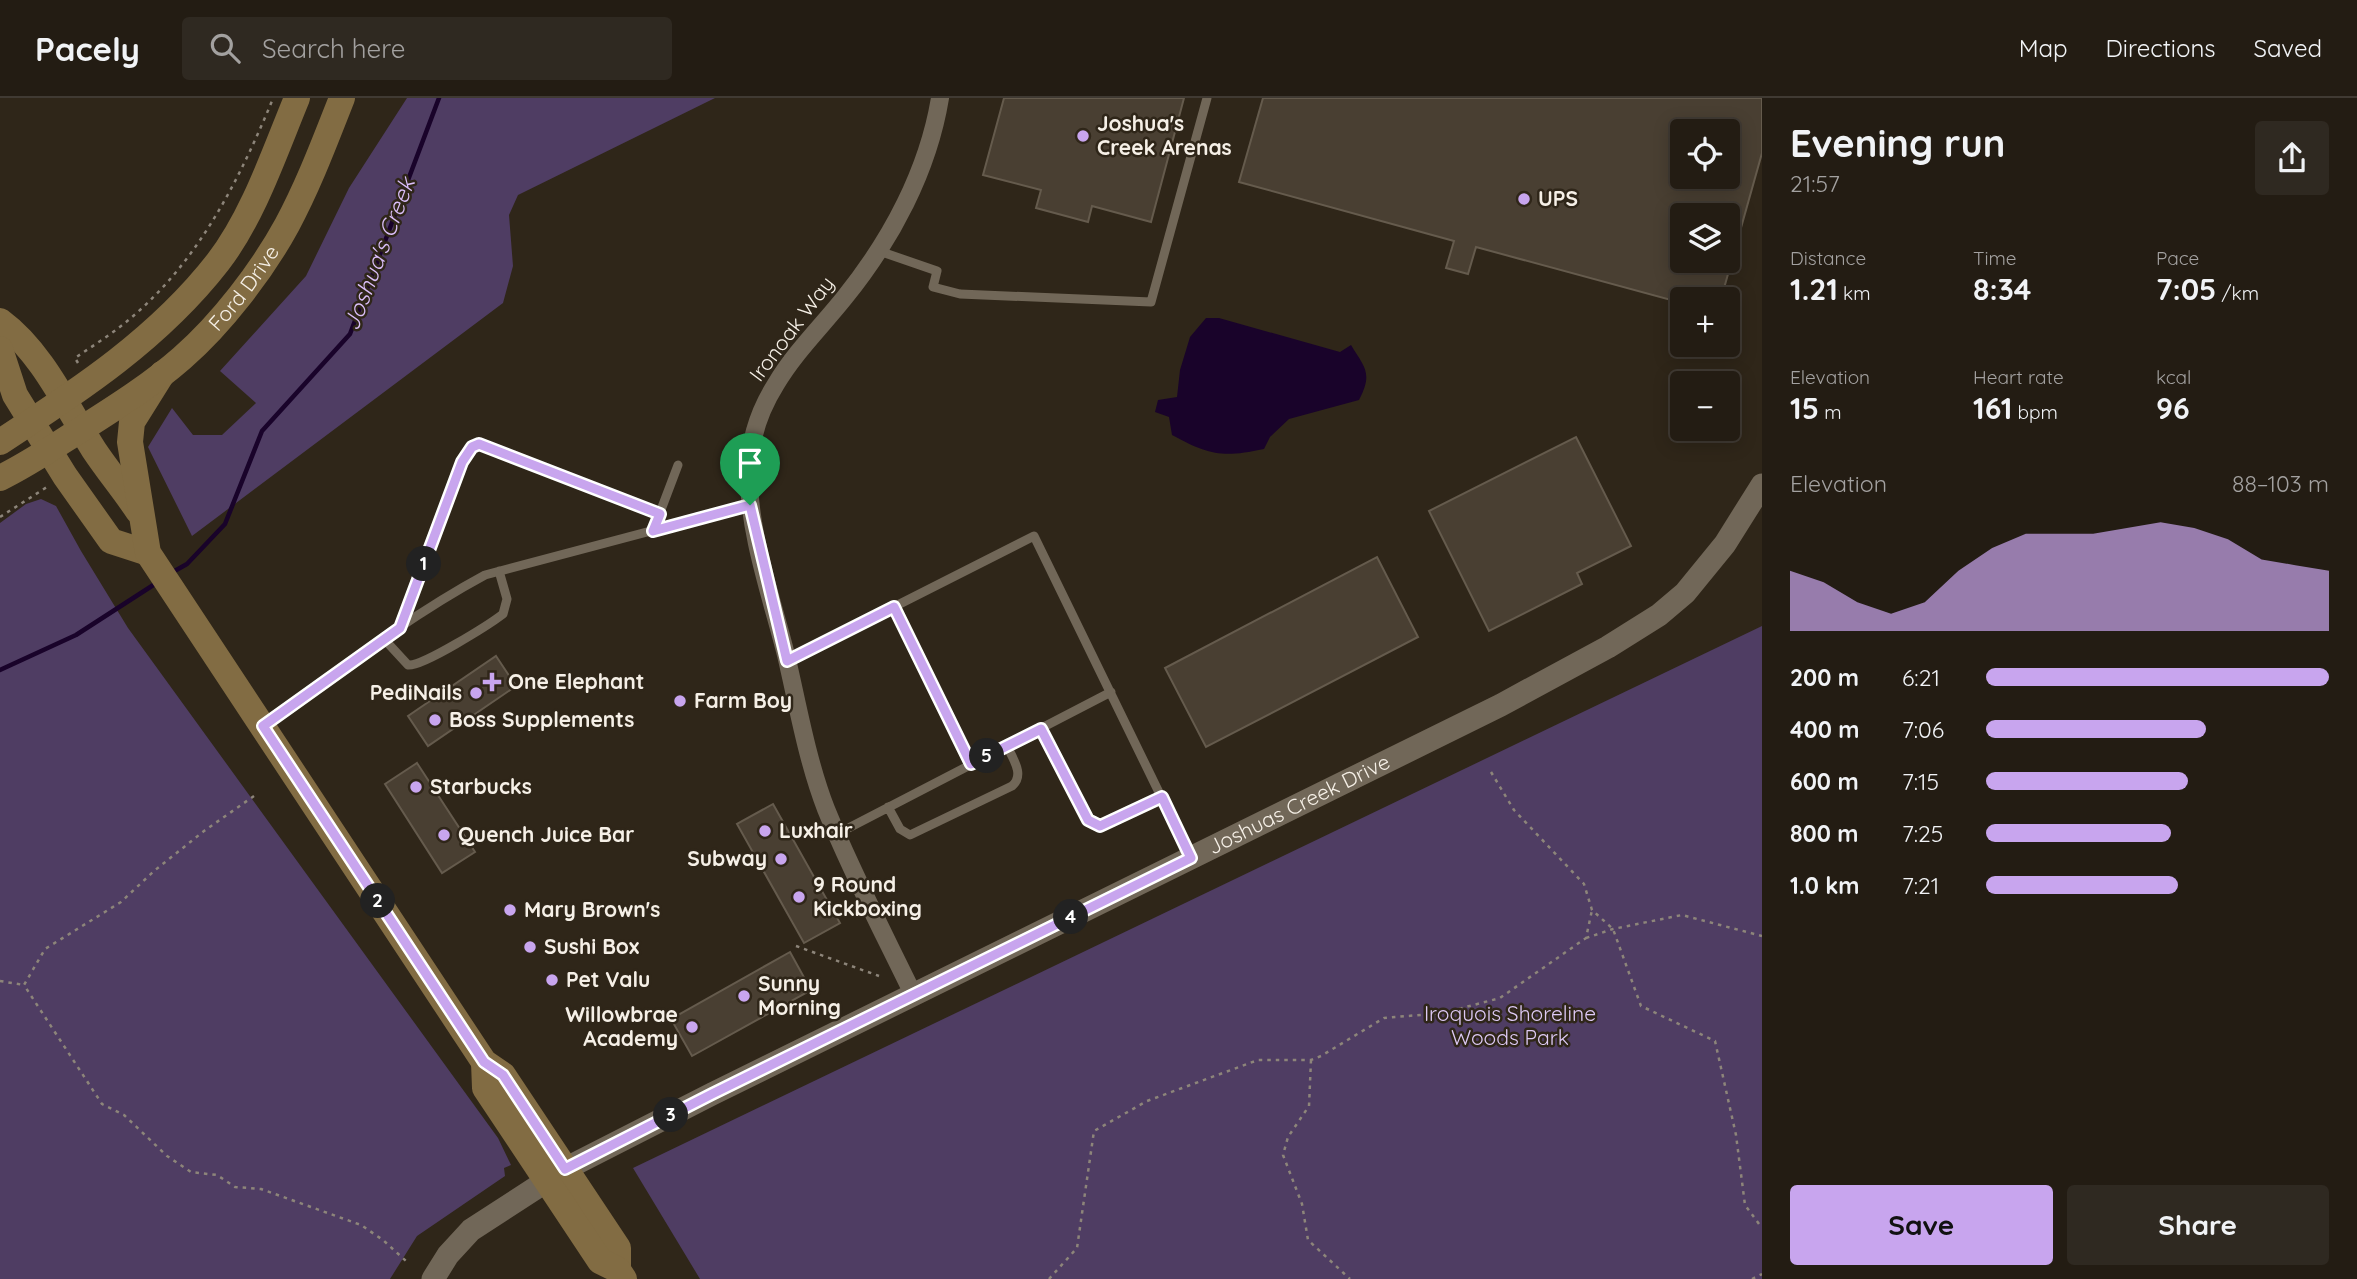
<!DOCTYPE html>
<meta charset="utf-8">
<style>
:root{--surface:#231c13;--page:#2f2921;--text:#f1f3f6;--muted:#a3a1a0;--line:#403a33;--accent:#c8a5ee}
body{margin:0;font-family:Quicksand,sans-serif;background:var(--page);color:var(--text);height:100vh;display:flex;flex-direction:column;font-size:26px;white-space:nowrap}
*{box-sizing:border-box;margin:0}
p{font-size:23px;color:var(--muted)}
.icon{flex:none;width:38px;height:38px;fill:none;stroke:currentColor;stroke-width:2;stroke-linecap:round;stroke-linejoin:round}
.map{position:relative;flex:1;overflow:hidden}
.details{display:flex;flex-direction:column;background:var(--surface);width:595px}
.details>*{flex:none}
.tools{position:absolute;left:1670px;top:21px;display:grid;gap:14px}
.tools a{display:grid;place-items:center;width:70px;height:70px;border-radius:7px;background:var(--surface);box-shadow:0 4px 18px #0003,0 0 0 2px var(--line);font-size:35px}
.pin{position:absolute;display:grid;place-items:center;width:60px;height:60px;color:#fff;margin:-72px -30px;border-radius:50% 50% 50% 0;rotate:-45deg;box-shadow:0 0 7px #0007}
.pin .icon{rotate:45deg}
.km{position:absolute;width:35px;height:35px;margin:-18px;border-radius:50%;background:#222;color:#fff;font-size:19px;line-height:35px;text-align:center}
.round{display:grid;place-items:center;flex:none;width:74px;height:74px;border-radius:7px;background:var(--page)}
.head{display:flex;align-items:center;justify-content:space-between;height:119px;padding:0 28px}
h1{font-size:38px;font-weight:800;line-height:52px}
.figures{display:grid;grid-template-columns:repeat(3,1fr);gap:10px;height:119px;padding:7px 28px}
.figures div{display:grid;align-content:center}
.figures b{font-size:30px;font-weight:800}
.figures small{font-size:19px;font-weight:400}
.figures p{font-size:19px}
.chart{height:196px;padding:14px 28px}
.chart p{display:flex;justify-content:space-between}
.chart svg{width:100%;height:126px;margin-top:7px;fill:var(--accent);opacity:.7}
.button{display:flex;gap:14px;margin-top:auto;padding:14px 28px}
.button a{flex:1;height:80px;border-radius:7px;background:var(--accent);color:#111;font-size:28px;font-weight:800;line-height:80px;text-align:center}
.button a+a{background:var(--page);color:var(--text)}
ul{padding:0 28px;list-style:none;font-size:23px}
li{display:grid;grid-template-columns:112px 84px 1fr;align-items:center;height:52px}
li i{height:18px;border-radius:9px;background:var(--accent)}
header{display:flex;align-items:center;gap:42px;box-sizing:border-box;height:98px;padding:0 35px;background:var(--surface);border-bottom:2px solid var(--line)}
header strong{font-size:33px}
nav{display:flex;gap:38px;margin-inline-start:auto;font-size:24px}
.search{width:490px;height:63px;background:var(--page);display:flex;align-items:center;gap:18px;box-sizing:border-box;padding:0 24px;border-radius:7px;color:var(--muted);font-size:26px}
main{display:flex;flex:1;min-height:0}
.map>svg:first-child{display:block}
.green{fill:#4f3d63}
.water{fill:#19032a}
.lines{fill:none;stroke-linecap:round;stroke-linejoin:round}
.stream{stroke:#19032a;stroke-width:4.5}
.building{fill:#493f32;stroke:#655b4d;stroke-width:2;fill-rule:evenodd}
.path{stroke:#8d857a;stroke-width:2.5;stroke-dasharray:3.5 5;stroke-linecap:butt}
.service{stroke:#716758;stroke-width:9}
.minor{stroke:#716758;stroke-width:18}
.tertiary{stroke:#716758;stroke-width:23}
.secondary{stroke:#826c43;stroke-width:26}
.route-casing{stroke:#fff;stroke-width:14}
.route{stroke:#c8a5ee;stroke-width:9}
.poi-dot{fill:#c8a5ee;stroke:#2f2619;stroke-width:2.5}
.labels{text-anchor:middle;stroke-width:5;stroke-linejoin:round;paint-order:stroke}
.poi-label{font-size:21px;font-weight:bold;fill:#f6f0e7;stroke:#2f2619;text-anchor:start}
.street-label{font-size:21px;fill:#f6f0e7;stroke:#2f2619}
.park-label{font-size:21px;fill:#decaf6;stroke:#2f2619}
.water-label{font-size:23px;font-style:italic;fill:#dabef9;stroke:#2f2619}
</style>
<header>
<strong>Pacely</strong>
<div class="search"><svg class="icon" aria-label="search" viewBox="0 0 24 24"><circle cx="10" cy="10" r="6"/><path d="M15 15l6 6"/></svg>Search here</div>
<nav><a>Map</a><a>Directions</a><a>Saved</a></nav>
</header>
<main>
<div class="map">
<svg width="1762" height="1181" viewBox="0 0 1762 1181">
<rect width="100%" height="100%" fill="#2f2619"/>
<path class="green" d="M407,0h308l-197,97 -9,20 4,51 -10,37 -311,233 -44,-89 24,-39 21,27h29l34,-32 -36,-32 86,-95 43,-88z
M41,401l15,7 25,45 47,77 370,510 13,27 -7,3 1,8 -88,60 -27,43h-390v-756l26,-19z
M1762,528v653h-1062l-67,-111z"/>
<path class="water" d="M1206,220h13l121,34 11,-7c14,23 22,28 8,55l-70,19 -19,18 -6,12c-42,9 -55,6 -92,-14l-3,-18 -14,-5 3,-12 19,-3 3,-27 10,-33z"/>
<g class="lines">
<path class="stream" d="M171,475l16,-9 38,-40 37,-93 88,-97 89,-236
M0,572l76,-35 82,-53"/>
</g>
<path class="building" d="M1004,0h180l-33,124 -59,-16 -4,16 -52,-14 5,-18 -58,-15z
M1263,0h499v55l-41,146h-39v4l-206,-56 -8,27 -22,-6 8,-27 -215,-59zM1682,33h45v46h-45zM1682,117h45v46h-45z
M1576,339l55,109 -54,27 5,11 -93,47 -60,-120z
M1377,459l41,80 -212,110 -41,-79z
M496,558l20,30 -88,60 -20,-30z
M417,665l58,89 -33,21 -57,-89z
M773,706l67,119 -36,20 -67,-119z
M790,854l21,38 -119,66 -21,-37z"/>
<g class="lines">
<path class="path" d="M78,265l-3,-5c19,-13 40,-26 57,-41 67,-57 107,-137 140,-216
M0,419l47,-30
M1491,674l23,38 70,74 8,26 21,19 28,77 74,35 21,94 9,70 17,23
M254,698l-50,35 -50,40 -33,31 -76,47 -21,36 78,119 22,11 43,41 24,16 26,3 18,12 26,2 100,36 22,15 23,21
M1586,840l27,-9 69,-14 80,21
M796,848l83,30
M0,883l24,4
M1311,962l-2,46 -21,31 -5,18 19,49 6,36 42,39
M1049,1181l28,-31 17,-117 53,-30 111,-41h53l10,-4 63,-38 59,-5 57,-15 86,-60 6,-28
M1752,1181l10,-5"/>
<path class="service" d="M879,153l58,20 -4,16 27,7 191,8 56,-204
M653,433l25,-66
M894,509l77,157
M400,530l62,-166c7,-12 11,-19 25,-16l173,68
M384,541l24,26c14,2 82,-41 95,-51l4,-15 -8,-28
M787,563l247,-125 157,322
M264,627c72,-52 143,-108 221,-150l264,-70
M1041,631l47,91 12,6 62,-29
M888,709l12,22 10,6 102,-49c13,-11 1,-27 -5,-40
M837,736l274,-142"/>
<path class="minor" d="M914,898c-30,-62 -62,-123 -88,-187 -19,-49 -28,-103 -40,-154 -14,-56 -38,-124 -37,-181 0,-32 10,-63 27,-90 19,-32 46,-58 69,-87 46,-57 83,-126 95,-199"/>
<path class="tertiary" id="s1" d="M433,1181l15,-24 23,-25 94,-61 147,-75 789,-389 107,-58 51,-32 26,-22 40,-49 37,-59"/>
<g class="secondary">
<path d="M0,223c42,31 66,85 94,129 14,21 30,40 44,61"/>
<path d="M0,251l15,46 50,81 46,65 37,12"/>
<path d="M162,276l-30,48 -2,20 18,111 336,509 19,13 115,173v22"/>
<path d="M0,344c80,-52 159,-104 218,-180 35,-45 57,-111 79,-164"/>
<path id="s2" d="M0,380c27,-13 52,-30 77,-46 36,-23 73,-46 105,-74 39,-34 80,-87 105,-133 22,-41 38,-84 55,-127"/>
<path d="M484,964l1,26 115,173 18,9 6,9"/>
</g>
</g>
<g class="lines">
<g class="route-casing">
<path id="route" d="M479,346l181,70 -7,17 97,-26 37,156 107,-54 77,157 70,-35 47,91 12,6 62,-29 29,61 -479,236 -147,75 -62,-94 -19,-13 -221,-336 137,-98 62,-166 10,-15z"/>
</g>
<use href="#route" class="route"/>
</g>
<g class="poi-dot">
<circle cx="1083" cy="38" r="7"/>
<circle cx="1524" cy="101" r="7"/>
<path d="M488.5 573.5h7v7h7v7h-7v7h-7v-7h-7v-7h7z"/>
<circle cx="476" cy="595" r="7"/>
<circle cx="680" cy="603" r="7"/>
<circle cx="435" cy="622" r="7"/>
<circle cx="416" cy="689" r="7"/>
<circle cx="765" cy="733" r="7"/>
<circle cx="444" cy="737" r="7"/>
<circle cx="781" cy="761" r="7"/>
<circle cx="799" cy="799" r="7"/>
<circle cx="510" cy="812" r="7"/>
<circle cx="530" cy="849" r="7"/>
<circle cx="552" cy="882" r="7"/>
<circle cx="744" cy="898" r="7"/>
<circle cx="692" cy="929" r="7"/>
</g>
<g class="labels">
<g class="poi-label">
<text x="1097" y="33">Joshua's<tspan x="1097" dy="24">Creek Arenas</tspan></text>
<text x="1538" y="108">UPS</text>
<text x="508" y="591">One Elephant</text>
<text x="462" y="602" text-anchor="end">PediNails</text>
<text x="694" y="610">Farm Boy</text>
<text x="449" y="629">Boss Supplements</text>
<text x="430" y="696">Starbucks</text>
<text x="779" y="740">Luxhair</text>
<text x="458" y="744">Quench Juice Bar</text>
<text x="767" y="768" text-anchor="end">Subway</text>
<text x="813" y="794">9 Round<tspan x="813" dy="24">Kickboxing</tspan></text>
<text x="524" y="819">Mary Brown's</text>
<text x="544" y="856">Sushi Box</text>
<text x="566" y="889">Pet Valu</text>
<text x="758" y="893">Sunny<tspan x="758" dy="24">Morning</tspan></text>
<text x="678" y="924" text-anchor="end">Willowbrae<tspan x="678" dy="24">Academy</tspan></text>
</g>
<g class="street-label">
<text dy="7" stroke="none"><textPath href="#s2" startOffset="312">Ford Drive</textPath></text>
<text transform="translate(792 231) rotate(-53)" y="7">Ironoak Way</text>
<text dy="7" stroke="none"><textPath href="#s1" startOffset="994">Joshuas Creek Drive</textPath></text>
</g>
<g class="park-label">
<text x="1510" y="923">Iroquois Shoreline<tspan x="1510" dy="24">Woods Park</tspan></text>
</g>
<g class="water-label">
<text transform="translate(379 156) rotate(-69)" y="8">Joshua's Creek</text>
</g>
</g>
</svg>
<div class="tools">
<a><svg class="icon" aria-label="locate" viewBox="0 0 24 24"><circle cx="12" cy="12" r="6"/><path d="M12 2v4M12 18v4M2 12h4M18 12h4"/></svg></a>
<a><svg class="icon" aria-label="layers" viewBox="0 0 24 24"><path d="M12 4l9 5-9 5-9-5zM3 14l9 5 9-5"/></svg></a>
<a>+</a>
<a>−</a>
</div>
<div class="pin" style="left:750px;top:407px;background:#1e9e55"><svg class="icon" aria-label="arrive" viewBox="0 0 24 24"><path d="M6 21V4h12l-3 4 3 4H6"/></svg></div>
<b class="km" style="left:424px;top:466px">1</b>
<b class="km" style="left:378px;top:803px">2</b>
<b class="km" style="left:671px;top:1017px">3</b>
<b class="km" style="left:1071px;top:819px">4</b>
<b class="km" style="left:987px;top:658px">5</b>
</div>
<section class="details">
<div class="head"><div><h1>Evening run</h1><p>21:57</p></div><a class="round"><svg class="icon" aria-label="share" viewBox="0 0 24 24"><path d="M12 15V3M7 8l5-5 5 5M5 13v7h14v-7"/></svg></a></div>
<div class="figures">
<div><p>Distance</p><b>1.21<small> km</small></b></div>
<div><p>Time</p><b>8:34</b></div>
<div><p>Pace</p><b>7:05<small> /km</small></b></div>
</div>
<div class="figures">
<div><p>Elevation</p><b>15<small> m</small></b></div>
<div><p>Heart rate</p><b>161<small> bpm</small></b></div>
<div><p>kcal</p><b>96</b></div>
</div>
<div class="chart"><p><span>Elevation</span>88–103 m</p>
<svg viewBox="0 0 160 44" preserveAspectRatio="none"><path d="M0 44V23L10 27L20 34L30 38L40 34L50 23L60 15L70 10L80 10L90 10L100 8L110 6L120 8L130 12L140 19L150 21L160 23V44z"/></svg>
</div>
<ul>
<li><b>200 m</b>6:21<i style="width:100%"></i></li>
<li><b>400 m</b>7:06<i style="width:64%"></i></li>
<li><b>600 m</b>7:15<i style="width:59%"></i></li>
<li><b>800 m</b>7:25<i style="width:54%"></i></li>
<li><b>1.0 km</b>7:21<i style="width:56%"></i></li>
</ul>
<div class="button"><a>Save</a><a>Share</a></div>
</section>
</main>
